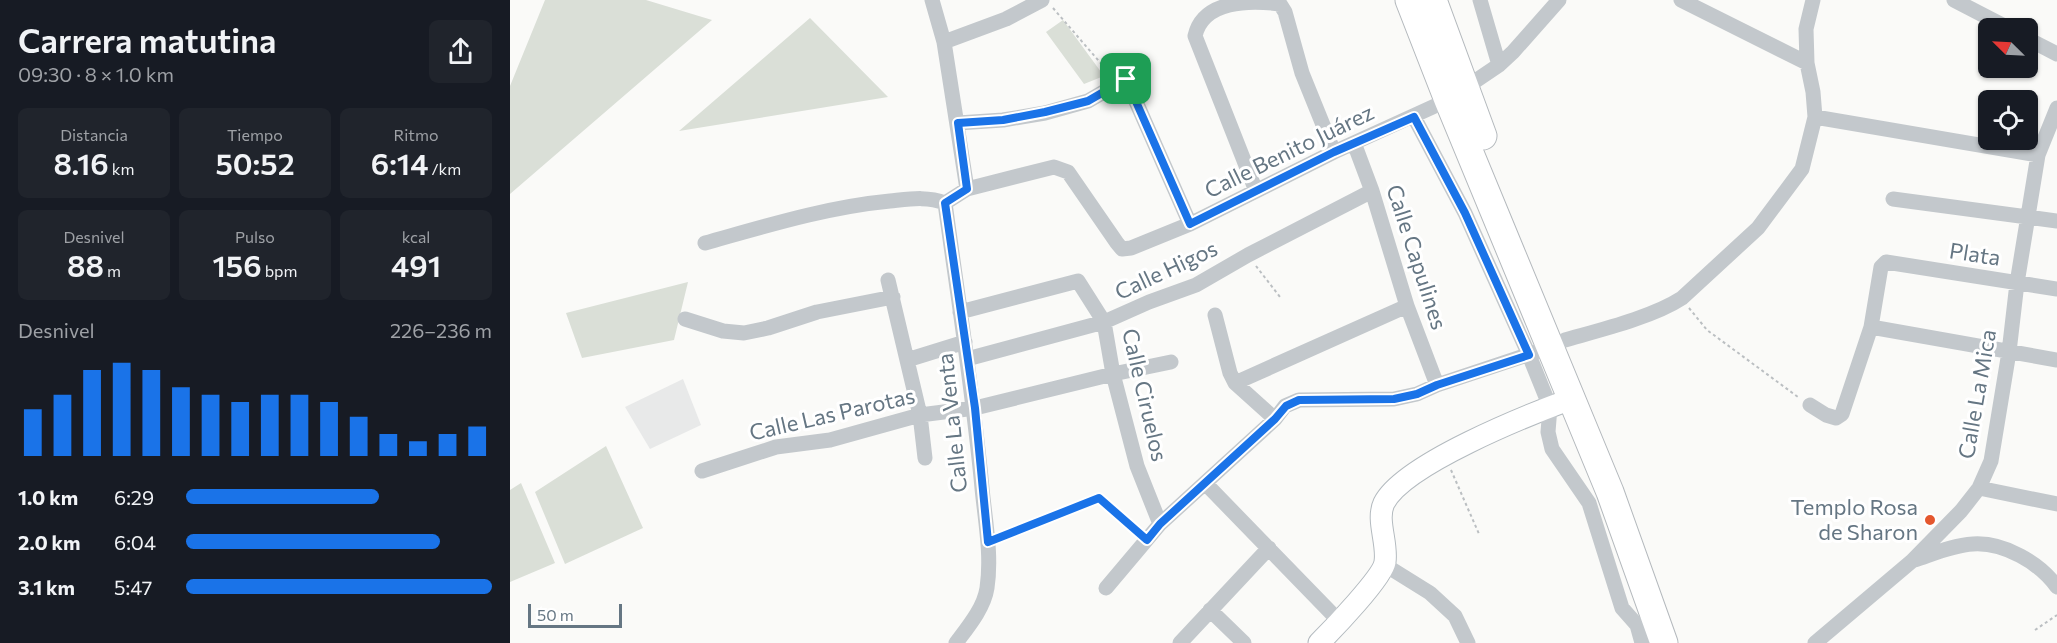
<!DOCTYPE html>
<html lang="es">
<meta charset="utf-8">
<style>
:root{--surface:#171b24;--page:#20242c;--text:#f1f3f6;--muted:#9ea1a6;--accent:#1a73e8}
body{margin:0;font-family:Commissioner,sans-serif;background:var(--page);color:var(--text);height:100vh;display:flex;flex-direction:column;font-size:22px;white-space:nowrap}
*{box-sizing:border-box;margin:0}
p{font-size:20px;color:var(--muted)}
.icon{flex:none;width:33px;height:33px;fill:none;stroke:currentColor;stroke-width:2;stroke-linecap:round;stroke-linejoin:round}
.map{position:relative;flex:1;overflow:hidden}
.side{display:flex;flex-direction:column;background:var(--surface);width:510px}
.side>*{flex:none}
.needle{width:39px;rotate:294deg}
.controls{position:absolute;left:1468px;top:18px;display:grid;gap:12px}
.controls a{display:grid;place-items:center;width:60px;height:60px;border-radius:9px;background:var(--surface);box-shadow:0 2px 4px #0004;font-size:30px}
.scale{position:absolute;left:18px;bottom:15px;width:94px;box-sizing:border-box;padding-left:6px;border:3px solid #657683;border-top:0;font-size:16px;line-height:21px;white-space:nowrap;color:#657683;-webkit-text-stroke:4px #fff;paint-order:stroke}
.pin{position:absolute;display:grid;place-items:center;width:51px;height:51px;color:#fff;margin:-26px;border-radius:12px;box-shadow:0 3px 9px #0006}
.round{display:grid;place-items:center;flex:none;width:63px;height:63px;border-radius:9px;background:var(--page)}
.overview{display:flex;align-items:center;justify-content:space-between;height:102px;padding:0 18px}
h1{font-size:33px;font-weight:600;line-height:45px}
.metrics{display:grid;grid-template-columns:repeat(3,1fr);gap:9px;height:102px;padding:6px 18px}
.metrics div{display:grid;align-content:center;border-radius:9px;background:var(--page);text-align:center}
.metrics b{font-size:30px;font-weight:600}
.metrics small{font-size:16px;font-weight:400}
.metrics p{font-size:16px}
.chart{height:168px;padding:12px 18px}
.chart p{display:flex;justify-content:space-between}
.chart svg{width:100%;height:108px;margin-top:6px;stroke:var(--accent);stroke-width:6}
ul{padding:0 18px;list-style:none;font-size:20px}
li{display:grid;grid-template-columns:96px 72px 1fr;align-items:center;height:45px}
li i{height:15px;border-radius:8px;background:var(--accent)}
main{display:flex;flex:1;min-height:0}
.map>svg:first-child{display:block}
.built{fill:#e8e9e9}
.green{fill:#dadfd7}
.lines{fill:none;stroke-linecap:round;stroke-linejoin:round}
.secondary-casing{stroke:#b3babf;stroke-width:23}
.highway-casing{stroke:#b4b9bd;stroke-width:29}
.path{stroke:#bbbfc2;stroke-width:2;stroke-dasharray:3 3;stroke-linecap:butt}
.street{stroke:#c3c8cc;stroke-width:15}
.secondary{stroke:#fff;stroke-width:21}
.highway{stroke:#fff;stroke-width:27}
.route-casing{stroke:#fff;stroke-width:12}
.route{stroke:#1a73e8;stroke-width:8}
.poi-dot{fill:#e4572e;stroke:#fff;stroke-width:2}
.labels{text-anchor:middle;stroke-width:6;stroke-linejoin:round;paint-order:stroke}
.street-label{font-size:22px;fill:#657683;stroke:#fff}
.poi-label{font-size:22px;fill:#657683;stroke:#fff;text-anchor:end}
</style>
<main>
<section class="side">
<div class="overview"><div><h1>Carrera matutina</h1><p>09:30 · 8 × 1.0 km</p></div><a class="round"><svg class="icon" aria-label="share" viewBox="0 0 24 24"><path d="M12 15V3M7 8l5-5 5 5M5 13v7h14v-7"/></svg></a></div>
<div class="metrics">
<div><p>Distancia</p><b>8.16<small> km</small></b></div>
<div><p>Tiempo</p><b>50:52</b></div>
<div><p>Ritmo</p><b>6:14<small> /km</small></b></div>
</div>
<div class="metrics">
<div><p>Desnivel</p><b>88<small> m</small></b></div>
<div><p>Pulso</p><b>156<small> bpm</small></b></div>
<div><p>kcal</p><b>491</b></div>
</div>
<div class="chart"><p><span>Desnivel</span>226–236 m</p>
<svg viewBox="0 0 160 44" preserveAspectRatio="none"><path d="M5 44V25M15 44V19M25 44V9M35 44V6M45 44V9M55 44V16M65 44V19M75 44V22M85 44V19M95 44V19M105 44V22M115 44V28M125 44V35M135 44V38M145 44V35M155 44V32"/></svg>
</div>
<ul>
<li><b>1.0 km</b>6:29<i style="width:63%"></i></li>
<li><b>2.0 km</b>6:04<i style="width:83%"></i></li>
<li><b>3.1 km</b>5:47<i style="width:100%"></i></li>
</ul>
</section>
<div class="map">
<svg width="1547" height="643" viewBox="0 0 1547 643">
<rect width="100%" height="100%" fill="#fafaf8"/>
<path class="built" d="M173,379l18,46 -51,24 -25,-42z"/>
<path class="green" d="M35,0h101l66,20 -202,174v-108z
M300,18l78,79 -209,34z
M553,20l41,56 -20,8 -38,-52z
M178,282l-14,58 -92,18 -16,-45z
M96,446l37,82 -78,36 -30,-72z
M11,483l34,80 -45,19v-92z"/>
<g class="lines">
<g class="secondary-casing">
<path id="secondary" d="M809,643c13,-13 64,-66 66,-81 3,-19 -9,-42 -1,-59 20,-39 144,-88 187,-104"/>
</g>
<g class="highway-casing">
<path id="highway" d="M899,0l39,100 162,392 54,151
M923,0l50,136"/>
</g>
<path class="path" d="M543,8l51,59 9,5
M746,266l24,31
M1179,308l18,22 91,67
M941,470l28,64
M492,536l97,-38 37,32
M1525,630l22,-15"/>
<path class="street" d="M422,0l12,42 23,147
M970,0l19,65
M1171,0l126,63
M1444,0l54,28
M1518,39l29,15
M434,42l62,-23 36,-19
M955,88l34,-23 14,-13 46,-52
M904,117l51,96 64,142 21,52 -2,25 4,17 37,54 33,105 15,17 5,18
M1305,117l223,38
M448,123l45,-3 42,-7 43,-12 38,-22 64,145
M844,143l18,48 35,115 30,79
M746,191l-61,-155c8,-36 55,-36 85,-32l5,8 17,61 32,79
M1383,199l164,22
M435,203l22,-14 87,-22 14,5 49,71 5,6 9,-1 59,-24 144,-72 114,-52
M195,243c61,-17 122,-36 185,-42 20,-2 37,-5 55,2 13,95 28,189 37,285 3,32 10,67 5,100 -3,20 -19,39 -31,55
M378,280l32,135 5,43
M450,312l118,-31 26,41 9,52 24,92 23,58
M705,315l15,58 5,10 40,36
M175,319l38,12 21,2 24,-5 49,-16 76,-15
M1361,327l186,33
M1055,340c35,-10 88,-23 117,-42l76,-70 44,-59 13,-52 -2,-25 -6,-29 -1,-34 7,-29
M457,359l137,-37 45,-20 47,-17 52,-30 124,-64
M397,360l58,-18
M725,383l172,-77
M1300,405l16,10 10,3 6,-4 29,-87 10,-60 5,-5 171,27
M192,471l74,-24 54,-7 90,-25 55,-7 138,-34 58,-12
M695,483l135,139
M1469,488l78,16
M1405,560c18,-6 38,-15 58,-16 31,-2 67,19 84,43
M875,565l45,28 25,23 13,27
M596,588l54,-64 115,-105 10,-13 14,-6 95,-1 23,-5 20,-9 99,-33
M700,610l34,33
M670,643l89,-95
M1305,643l97,-82 49,-50 18,-23 12,-27 18,-109 8,-69 21,-128 19,-47"/>
<use href="#secondary" class="secondary"/>
<use href="#highway" class="highway"/>
</g>
<g class="lines">
<g class="route-casing">
<path id="route" d="M616,79l64,145 144,-72 80,-35 51,96 64,142 -92,30 -20,9 -23,5 -95,1 -13,6 -11,13 -115,105 -13,16 -48,-42 -111,44 -13,-134 -30,-205 22,-14 -9,-66 45,-3 42,-8 43,-11z"/>
</g>
<use href="#route" class="route"/>
</g>
<circle class="poi-dot" cx="1420" cy="520" r="6"/>
<g class="labels">
<g class="street-label">
<text transform="translate(779 151) rotate(-26)" y="8">Calle Benito Juárez</text>
<text transform="translate(1465 254) rotate(9)" y="8">Plata</text>
<text transform="translate(907 257) rotate(72)" y="8">Calle Capulines</text>
<text transform="translate(656 270) rotate(-25)" y="8">Calle Higos</text>
<text transform="translate(1467 394) rotate(-80)" y="8">Calle La Mica</text>
<text transform="translate(635 395) rotate(77)" y="8">Calle Ciruelos</text>
<text transform="translate(322 414) rotate(-13)" y="8">Calle Las Parotas</text>
<text transform="translate(442 423) rotate(-96)" y="8">Calle La Venta</text>
</g>
<g class="poi-label">
<text x="1408" y="515">Templo Rosa<tspan x="1408" dy="25">de Sharon</tspan></text>
</g>
</g>
</svg>
<div class="controls">
<a><svg class="needle" viewBox="-14 -14 28 28"><path d="M0-13l5 13h-10z" fill="#e53935"/><path d="M0 13l5-13h-10z" fill="#9ea1a6"/></svg></a>
<a><svg class="icon" aria-label="locate" viewBox="0 0 24 24"><circle cx="12" cy="12" r="6"/><path d="M12 2v4M12 18v4M2 12h4M18 12h4"/></svg></a>
</div>
<div class="scale">50 m</div>
<div class="pin" style="left:616px;top:79px;background:#1e9e55"><svg class="icon" aria-label="arrive" viewBox="0 0 24 24"><path d="M6 21V4h12l-3 4 3 4H6"/></svg></div>
</div>
</main>
